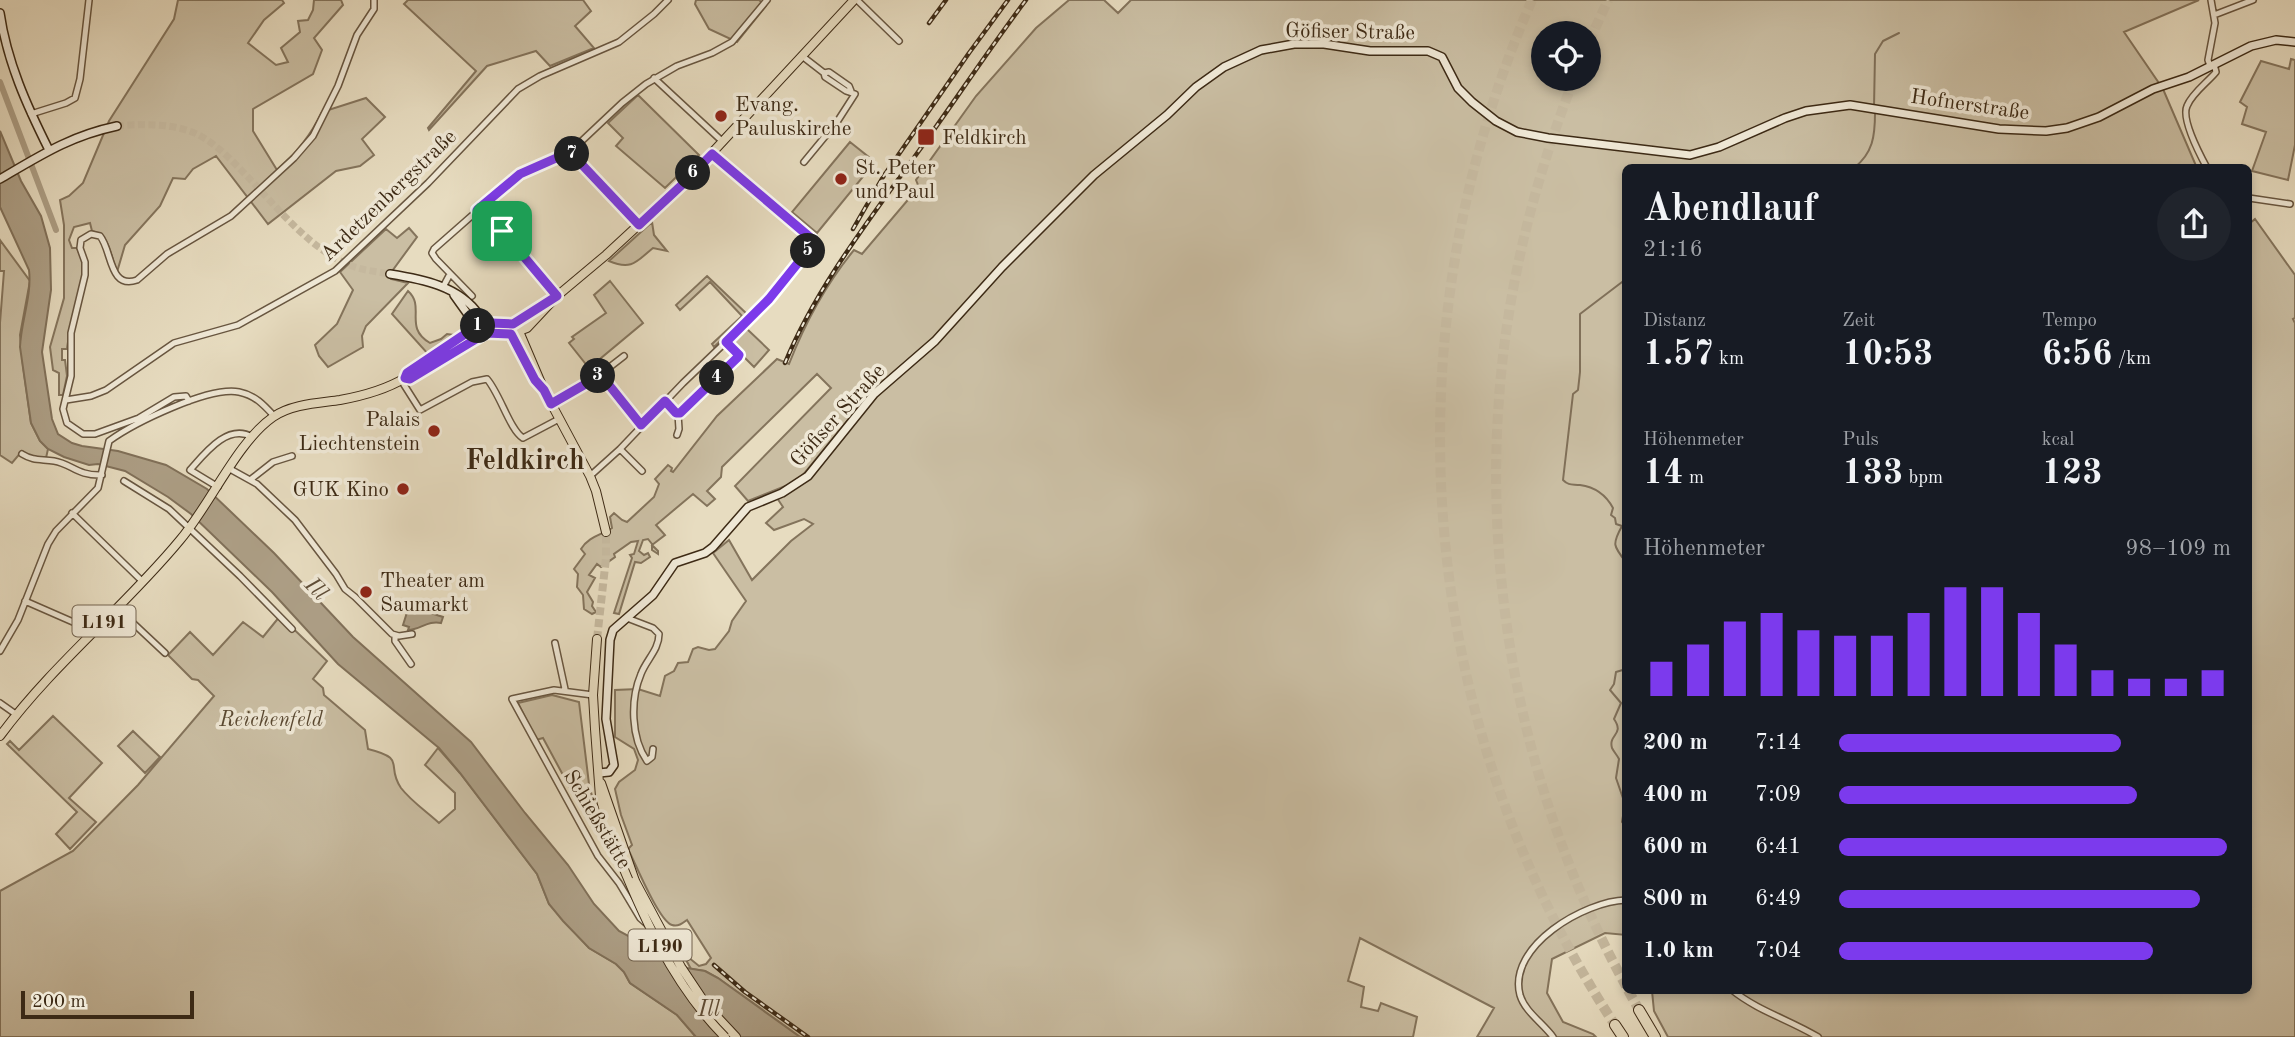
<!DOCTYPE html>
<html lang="de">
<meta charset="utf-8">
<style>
:root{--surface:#171b24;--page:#20242c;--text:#f1f3f6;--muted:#9ea1a6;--accent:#7c3aed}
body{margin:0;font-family:"Old Standard TT",serif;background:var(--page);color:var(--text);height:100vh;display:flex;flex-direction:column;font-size:26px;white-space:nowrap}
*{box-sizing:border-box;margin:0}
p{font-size:23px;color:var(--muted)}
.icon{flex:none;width:38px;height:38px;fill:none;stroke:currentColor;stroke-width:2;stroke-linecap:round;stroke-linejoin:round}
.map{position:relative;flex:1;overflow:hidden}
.sheet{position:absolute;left:1622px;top:164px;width:630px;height:830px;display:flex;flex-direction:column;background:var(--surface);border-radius:10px;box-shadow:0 4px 10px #0003}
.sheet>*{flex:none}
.fabs{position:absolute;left:1531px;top:21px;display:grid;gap:14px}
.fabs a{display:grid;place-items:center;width:70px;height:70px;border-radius:50%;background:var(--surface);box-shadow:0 4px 10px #0003;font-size:35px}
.scale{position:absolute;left:21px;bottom:18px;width:173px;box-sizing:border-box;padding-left:7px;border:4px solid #3d2a15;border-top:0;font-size:19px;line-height:24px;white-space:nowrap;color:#3d2a15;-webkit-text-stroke:5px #efe8d6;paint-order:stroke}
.pin{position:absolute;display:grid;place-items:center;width:60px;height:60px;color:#fff;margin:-30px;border-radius:14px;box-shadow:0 4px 10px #0006}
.km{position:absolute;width:35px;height:35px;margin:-18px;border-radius:50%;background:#222;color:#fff;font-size:19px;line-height:35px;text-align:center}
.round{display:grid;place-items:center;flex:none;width:74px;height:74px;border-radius:37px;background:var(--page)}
.headline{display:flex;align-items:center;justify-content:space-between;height:119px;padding:0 21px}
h1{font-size:38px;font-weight:700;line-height:52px}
.stats{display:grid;grid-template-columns:repeat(3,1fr);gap:10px;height:119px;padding:7px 21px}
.stats div{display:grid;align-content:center}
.stats b{font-size:35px;font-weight:700}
.stats small{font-size:19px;font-weight:400}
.stats p{font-size:19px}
.chart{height:196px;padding:14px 21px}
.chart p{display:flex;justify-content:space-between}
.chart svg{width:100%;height:126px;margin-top:7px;stroke:var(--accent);stroke-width:6}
ul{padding:0 21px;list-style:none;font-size:23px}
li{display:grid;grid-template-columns:112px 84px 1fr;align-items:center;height:52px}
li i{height:18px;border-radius:9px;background:var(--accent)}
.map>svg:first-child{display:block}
.green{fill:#cabea3;stroke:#84745c;stroke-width:2;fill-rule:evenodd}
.water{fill:#ad9f86;stroke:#807059;stroke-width:2}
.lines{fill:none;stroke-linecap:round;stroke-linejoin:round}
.stream{stroke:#807059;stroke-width:2}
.canal{stroke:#ad9f86;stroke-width:6}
.secondary-tunnel{stroke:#c5b89e;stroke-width:7;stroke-dasharray:7 3.5;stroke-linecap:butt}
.primary-tunnel{stroke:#c5b89e;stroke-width:8;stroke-dasharray:8 4;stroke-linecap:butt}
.highway-tunnel{stroke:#c5b89e;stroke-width:10;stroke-dasharray:10 5;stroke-linecap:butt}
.street-casing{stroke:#685640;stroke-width:8}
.secondary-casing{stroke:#3d2a15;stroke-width:10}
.primary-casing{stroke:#3d2a15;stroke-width:10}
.highway-casing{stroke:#3d2a15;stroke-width:12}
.street{stroke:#efe8d6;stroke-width:5}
.secondary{stroke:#efe8d6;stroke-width:7}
.primary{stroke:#e7dcc0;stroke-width:8}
.highway{stroke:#e7dcc0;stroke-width:10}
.rail-casing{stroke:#3d2a15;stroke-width:4.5}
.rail{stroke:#efe8d6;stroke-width:2;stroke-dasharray:5;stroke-linecap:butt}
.primary-bridge-casing{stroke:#3d2a15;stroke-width:10;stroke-linecap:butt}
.primary-bridge{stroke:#e7dcc0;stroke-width:8}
.route-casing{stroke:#fff;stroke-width:14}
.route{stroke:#7c3aed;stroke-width:9}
.poi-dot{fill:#8f2418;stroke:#efe8d6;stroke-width:2.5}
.labels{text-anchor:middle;stroke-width:7;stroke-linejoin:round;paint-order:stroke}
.shield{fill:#efe8d6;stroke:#72634f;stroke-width:2}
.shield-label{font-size:19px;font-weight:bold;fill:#3d2a15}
.street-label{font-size:21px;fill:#3d2a15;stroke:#efe8d6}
.poi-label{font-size:21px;fill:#3d2a15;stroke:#efe8d6;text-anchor:start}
.park-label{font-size:21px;font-style:italic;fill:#594831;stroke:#efe8d6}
.water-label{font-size:23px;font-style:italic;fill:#5f4d37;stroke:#efe8d6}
.district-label{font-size:28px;font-weight:bold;fill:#3d2a15;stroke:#efe8d6}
</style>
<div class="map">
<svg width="2295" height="1037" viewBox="0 0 2295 1037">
<rect width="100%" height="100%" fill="#e7dcc0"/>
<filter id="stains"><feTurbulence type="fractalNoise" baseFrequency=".00286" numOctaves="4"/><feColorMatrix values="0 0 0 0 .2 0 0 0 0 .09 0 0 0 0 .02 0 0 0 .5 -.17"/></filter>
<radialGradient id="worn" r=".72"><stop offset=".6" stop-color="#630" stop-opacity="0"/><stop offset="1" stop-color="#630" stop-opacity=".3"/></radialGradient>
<path class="green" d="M178,0h104l2,3 -20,17 -16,23 28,22 12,-3 -7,-14 19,-16 -2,-11 10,-1 5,-10 1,-10h27l2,5 -29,33 8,12 -9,24 -60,35v22l24,39c20,-17 34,-35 45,-58l44,-14 19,19 -23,22 12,16 -14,11 -24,5 -68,53 -52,-68 -23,13 -8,10 -12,-1 -13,28 -35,39 -8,27c-7,-16 -6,-37 -25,-41l-2,-8 -16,4 -5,13 3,8h5c2,5 5,11 6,16 3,19 -14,62 -16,85h-5v11h3l2,16 -4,19h-4v-22l-6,-3 -3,-23 14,-49v-73l-4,-25 9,-4 14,-13 26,-62 65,-102z
M408,0h175l8,11 -16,15 19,22 -44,18 -14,-15 -49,15 -58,64 -1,-2 48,-57 -72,-67z
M696,0h63l7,6 -29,36 -28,-13 -14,-25z
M1069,0h35l14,13 13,-13h1068l-75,32 39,57 34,79h-571v767l-21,-2 -53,26 -5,34 16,29 30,12 3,3h-119l17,-29 -134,-70 -12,43 16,6 -3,20 17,4 3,-8 36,14 -4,20h-613l-82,-59 -13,-7 -14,-2 -6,-11 3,-1 11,9 7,-2 5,-6 -24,-38c-4,3 -9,7 -15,5 -13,-4 -36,-60 -43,-74v-3l3,-3 -11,-30 -6,-26 4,-7 16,-12 3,-10 -4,-11 -19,-12v-47l23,-1 22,7 5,-20 9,-5 4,-8 10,-1 5,-13 5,-2 11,3 6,-1 14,-18 3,-10 14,-20 -33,-48 16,-13 23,40 39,-39 22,-17 -9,-5 -30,11 -8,-7 17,-16 -6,-9c38,-17 61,-55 87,-88l-6,-2 -55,67 -15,10 -40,16 -13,-15 96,-98 -14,-14 -95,93 -1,10 -14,14 8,8 -8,7 -14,-12 -37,31 9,10 -13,10 6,6v3l-6,-4v-6l-4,-5 -5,1 -4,11 5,4 4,-2 2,4 -9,6 -6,-1 -16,52 -5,-1 18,-55 -2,-3 4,-1 4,-13 -7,1 -17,12 1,3 -14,10 -4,-3 -8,11 6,3 -8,14 6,10 -1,4 4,6 -4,2 -8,-5 -1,-14 -6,-8 1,-13 -4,-5 11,-15 -4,-5c7,-12 20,-14 31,-21l-2,-11 4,-4 8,7 5,2 27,-25 5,-13 -4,-5 13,-14 4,3 -1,3 2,1 44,-56 60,-57 12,5c16,-41 37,-80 65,-114l8,4 50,-59 8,-5 -4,-10 60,-84 60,-68zM1544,33h45v46h-45z
M2291,59l4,1v85l-7,35 -36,-9 14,-39 -24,-8 5,-17 -7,-5 21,-41 28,8z
M638,95l61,60 -34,33 -49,-42 7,-8 -15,-15z
M850,142l25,20 -58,71 -25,-21z
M2255,219l40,56v43l-2,1 2,4v714h-627l-14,-26 -2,-20 597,-1v-766z
M652,222l2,13 13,16 -14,-3c-16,13 -21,23 -44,13z
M409,228l8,9 -27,37 1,5 17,4 -42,43 -4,10 1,11 -35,20 -9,-11 -4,-11 22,-21 16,-34 -13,-18 46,-43 11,9z
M0,240l30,41 -10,54 3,31 8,57 9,18 8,8 -2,9h-13l-11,-7 -10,12 -12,-8v-132l4,-52h-4z
M707,276l41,39 -34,32 -2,-3 30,-28 -32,-34 -30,28 -4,-5z
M610,281l33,42 -54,45 -20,-25 5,-4 -2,-2 34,-24 -12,-18z
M408,291c18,16 -5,36 22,52l11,-4 6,-5 7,1 -26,19 -36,-40z
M747,329l22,21 -15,17 -23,-23z
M280,616l47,45 -14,18 10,9 1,7 41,35 3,19c40,10 17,16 33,39 10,13 26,24 38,35l16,-14v-16l-30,-28 13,-17 22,25 77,101 12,30 40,44 27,16 8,8 6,11 47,32 19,22h-696v-146l73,-40 65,-66 76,-89 -16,-16 -6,-1 -24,-24 22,-23 23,23 30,-33 20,15z
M552,695l27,7 10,82 14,57 -33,-53 -27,-50 -7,2 -18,-37z
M53,716l49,47 -33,35 27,24 -26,27 -14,-15 21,-22 -70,-68 3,-3 9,9z
M133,731l27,26 -15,16 -27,-27z"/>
<path class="water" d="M0,131l21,50 20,35 9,32 1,42 -9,62 10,67 6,15 14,9 10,3 36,5 48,14 41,24 67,64 79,84 118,105 54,71 43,52 26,39 25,27 68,37 18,3 13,7 82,59h-104l-19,-22 -47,-32 -6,-11 -8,-8 -27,-16 -26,-27 -14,-17 -12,-30 -77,-101 -21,-25 -101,-84 -66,-72 -81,-78 -23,-17 -43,-26 -27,-7 -9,1 -25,-8 -16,-8 -8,-8 -9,-18 -11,-76c1,-26 12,-51 9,-77l-29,-63z
M409,606l34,11 -2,6c-13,-3 -21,7 -33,7l1,-3 -6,-2z"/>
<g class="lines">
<path class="stream" d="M1874,107l1,-53 8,-13 16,-8
M1854,168c19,-15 21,-32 21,-55
M1626,279l-46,35v58l-2,18 -5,4 -10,86c6,6 9,4 17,5 15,2 26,10 33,23l-2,7 4,3 1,6 6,2c-10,18 -9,20 4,36
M1626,663v2
M1626,669l-10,3 -2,12 -4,6 11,13 -7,16c11,16 -6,15 -2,29 2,4 5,7 7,11l-3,19 9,26 -3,18 4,5"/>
<path class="canal" d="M0,82l56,148"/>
<path class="secondary-tunnel" d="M117,126c24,-2 51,-3 75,6 22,9 38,27 54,43 30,31 69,81 112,93 10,3 21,4 32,6"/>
<path class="primary-tunnel" d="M597,639l9,-81v-26"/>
<path class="highway-tunnel" d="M1532,0c-146,334 -118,719 83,1025
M1589,42l19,-42
M1574,79c-40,102 -67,209 -75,319 -15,201 29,410 127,588
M1628,990l11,20"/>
<g class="street-casing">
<path id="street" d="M857,0l42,41
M2214,15l39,-15
M802,56l22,17 1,4 21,14 9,3 -18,28 -33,40
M2210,66l-2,-6 7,-37 -4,-23
M824,73l5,-1 20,14 2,5
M654,78l69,64
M31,114l35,-11 9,-5 5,-19 9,-79
M570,152l69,73
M2207,168c-7,-13 -26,-49 -20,-62 5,-13 21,-24 29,-34l-2,-8
M2249,198l41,6
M477,210l15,17 10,4 55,65
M443,287l7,-13
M472,296l-36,-37 -4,-6 2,-4 83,-73 53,-24 52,-49 24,-19 31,-18 35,-13 20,-11 35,-42
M601,375l40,50
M401,380l19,30 52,-28 15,-3c13,15 23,51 36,59l36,-19
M66,400l25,-4 15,-6 68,-47 64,-18 97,-54 93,-88 90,-94 22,-13 79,-34 35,-28 14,-14
M189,401l-3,-5 -12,1 -35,21 -44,16h-12l-16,-11 -4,-14 8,-33v-43l14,-58v-13l-5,-14 1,-8 10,-6 9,2c12,14 9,54 37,44l30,-26 64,-38 63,-58 19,-22 25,-50 19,-51 17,-26v-9
M665,401l11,12 6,-1 56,-55 1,-2 -13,-13
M551,404l42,-24 31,-24
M677,435l2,-6 -1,-15
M620,449l22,22
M22,454c11,7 19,5 32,7 18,3 23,15 48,14
M230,469l27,15 38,36 41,54 9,15 10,8 37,37 7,2 13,-2
M590,476l30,-27 63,-66 72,-69 57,-70 -4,-10 -97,-80
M250,480l23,-18 19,-6
M124,481l45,28 71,67 52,53
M218,487l-28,-17c15,-17 38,-47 62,-33
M72,513l71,69
M25,601l64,28 3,4
M117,608l48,45
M627,618l26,10 6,6c0,16 -13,26 -18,40 -11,26 -10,64 6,87l5,-4 1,-8
M395,636v5l16,23
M555,643l10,46
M0,651l18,-31 30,-76 8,-13 42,-43 11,-47c25,-18 100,-55 130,-49 16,3 25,13 35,24
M593,695l-39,-5 -42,9 86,157 21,27 21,35 8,7
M0,703l17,12
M1732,990c26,21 58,30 86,47
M1553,1037c-10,-14 -28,-25 -33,-42 -13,-49 65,-94 106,-95"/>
</g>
<g class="secondary-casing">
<path id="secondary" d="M0,13c7,49 27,93 49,137
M0,179c41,-24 70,-43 117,-53
M390,274c31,5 70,12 89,41 3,4 3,11 5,16
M454,295l15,21 13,9
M599,773l10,-1 5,-7 -8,-46 4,-79 3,-10 40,-35 22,-32 30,-10 8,-6 35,-40 34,-14 26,-17 66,-82 61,-53 67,-74 92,-92 73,-60 29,-28 28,-20 37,-17 33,-6h30l46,7h58l14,6 16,31 14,14 24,19 21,11 31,6 142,17 29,-8 66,-29 21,-7 44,-6 149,24 47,2 21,-3 32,-11 54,-28 36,-12 62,-31 25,-6 19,2"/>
</g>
<g class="primary-casing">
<path id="primary" d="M512,329c-1,14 20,48 30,59
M518,329l26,61 46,86 6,15 10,41
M405,378l5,1 76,-46 25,1 16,-6 30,-32 49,-41 79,-73 169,-182
M597,639l-4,56 2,34 5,68 13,45
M0,736c53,-72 124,-128 180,-196 30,-35 57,-98 93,-123 18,-13 46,-14 67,-17 22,-4 45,-10 65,-22l2,-5 67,-45 17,-5 22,1 44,-28
M601,783l34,98
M707,1006l29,31"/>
</g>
<g class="highway-casing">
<path id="highway" d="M1639,1010l16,27
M1615,1025l8,12"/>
</g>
<use href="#street" class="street"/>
<use href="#secondary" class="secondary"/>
<use href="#primary" class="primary"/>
<use href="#highway" class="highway"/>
<g class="rail-casing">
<path id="rail" d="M929,23l17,-23
M853,229l30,-52 86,-124 39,-53
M785,363c32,-77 85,-144 133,-211 37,-51 71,-103 108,-152
M714,965l31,27 63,45"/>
</g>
<use href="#rail" class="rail"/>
<g class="primary-bridge-casing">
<path id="primary-bridge" d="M613,842c27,69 59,142 112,195
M635,881l46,86 26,39"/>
</g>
<use href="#primary-bridge" class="primary-bridge"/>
</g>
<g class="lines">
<g class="route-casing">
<path id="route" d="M570,152l69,73 46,-43 27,-28 100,85 -2,9 -41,51 -43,43 13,13 -1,2 -58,56h-4l-11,-12 -24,24 -40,-50 -50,29 -7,-14 -9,-10 -24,-46 -25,-1 -76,46 -5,-1 2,-5 67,-45 17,-5 22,1 44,-28 -53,-63 -12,-6 -15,-17 43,-36z"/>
</g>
<use href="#route" class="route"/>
</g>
<g class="poi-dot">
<circle cx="721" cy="116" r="7"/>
<rect x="917" y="128" width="18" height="18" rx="3.5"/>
<circle cx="841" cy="179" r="7"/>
<circle cx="434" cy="431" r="7"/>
<circle cx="403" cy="489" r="7"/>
<circle cx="366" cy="592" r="7"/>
</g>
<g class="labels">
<g class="shield">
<rect x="72.5" y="605.5" width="63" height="31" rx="5"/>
<rect x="628.5" y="929.5" width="63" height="31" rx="5"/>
</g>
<g class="shield-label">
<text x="104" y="628">L191</text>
<text x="660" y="952">L190</text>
</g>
<g class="street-label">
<text transform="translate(1350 31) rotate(1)" y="7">Göfiser Straße</text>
<text transform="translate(1970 104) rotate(8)" y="7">Hofnerstraße</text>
<text transform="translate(388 195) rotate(-44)" y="7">Ardetzenbergstraße</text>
<text transform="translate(837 415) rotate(-48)" y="7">Göfiser Straße</text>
<text transform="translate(598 819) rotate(59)" y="7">Schießstätte</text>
</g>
<g class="poi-label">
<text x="735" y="111">Evang.<tspan x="735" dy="24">Pauluskirche</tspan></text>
<text x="942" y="144">Feldkirch</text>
<text x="855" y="174">St. Peter<tspan x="855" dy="24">und Paul</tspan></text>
<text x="420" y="426" text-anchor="end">Palais<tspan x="420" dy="24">Liechtenstein</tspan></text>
<text x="389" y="496" text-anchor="end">GUK Kino</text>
<text x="380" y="587">Theater am<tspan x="380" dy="24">Saumarkt</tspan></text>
</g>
<g class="park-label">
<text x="271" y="726">Reichenfeld</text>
</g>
<g class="water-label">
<text transform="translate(317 588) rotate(45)" y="8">Ill</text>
<text x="709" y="1016">Ill</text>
</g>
<g class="district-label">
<text x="525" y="469">Feldkirch</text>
</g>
</g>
<rect width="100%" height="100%" filter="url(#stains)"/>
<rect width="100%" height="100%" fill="url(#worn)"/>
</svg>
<div class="fabs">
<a><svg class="icon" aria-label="locate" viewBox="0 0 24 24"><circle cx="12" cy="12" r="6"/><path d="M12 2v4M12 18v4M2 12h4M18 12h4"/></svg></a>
</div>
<div class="scale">200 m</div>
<div class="pin" style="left:502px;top:231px;background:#1e9e55"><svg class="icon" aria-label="arrive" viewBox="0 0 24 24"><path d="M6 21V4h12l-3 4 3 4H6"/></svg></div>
<b class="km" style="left:478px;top:326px">1</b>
<b class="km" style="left:598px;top:376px">3</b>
<b class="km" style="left:717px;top:378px">4</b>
<b class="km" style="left:808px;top:251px">5</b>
<b class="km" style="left:693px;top:173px">6</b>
<b class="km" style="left:572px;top:154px">7</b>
<section class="sheet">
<div class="headline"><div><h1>Abendlauf</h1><p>21:16</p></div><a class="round"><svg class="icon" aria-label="share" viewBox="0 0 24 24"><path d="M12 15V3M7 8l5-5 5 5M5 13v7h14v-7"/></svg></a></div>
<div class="stats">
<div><p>Distanz</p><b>1.57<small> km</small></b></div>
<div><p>Zeit</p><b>10:53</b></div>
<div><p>Tempo</p><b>6:56<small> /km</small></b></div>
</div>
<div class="stats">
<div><p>Höhenmeter</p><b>14<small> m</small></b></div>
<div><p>Puls</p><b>133<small> bpm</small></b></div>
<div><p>kcal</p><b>123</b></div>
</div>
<div class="chart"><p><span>Höhenmeter</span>98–109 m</p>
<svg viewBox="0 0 160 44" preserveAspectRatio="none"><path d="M5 44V32M15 44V26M25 44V18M35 44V15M45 44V21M55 44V23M65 44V23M75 44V15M85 44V6M95 44V6M105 44V15M115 44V26M125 44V35M135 44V38M145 44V38M155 44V35"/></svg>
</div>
<ul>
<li><b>200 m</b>7:14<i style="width:72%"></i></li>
<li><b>400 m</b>7:09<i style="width:76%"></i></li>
<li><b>600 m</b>6:41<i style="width:99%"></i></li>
<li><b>800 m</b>6:49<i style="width:92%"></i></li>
<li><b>1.0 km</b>7:04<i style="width:80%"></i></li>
</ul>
</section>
</div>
